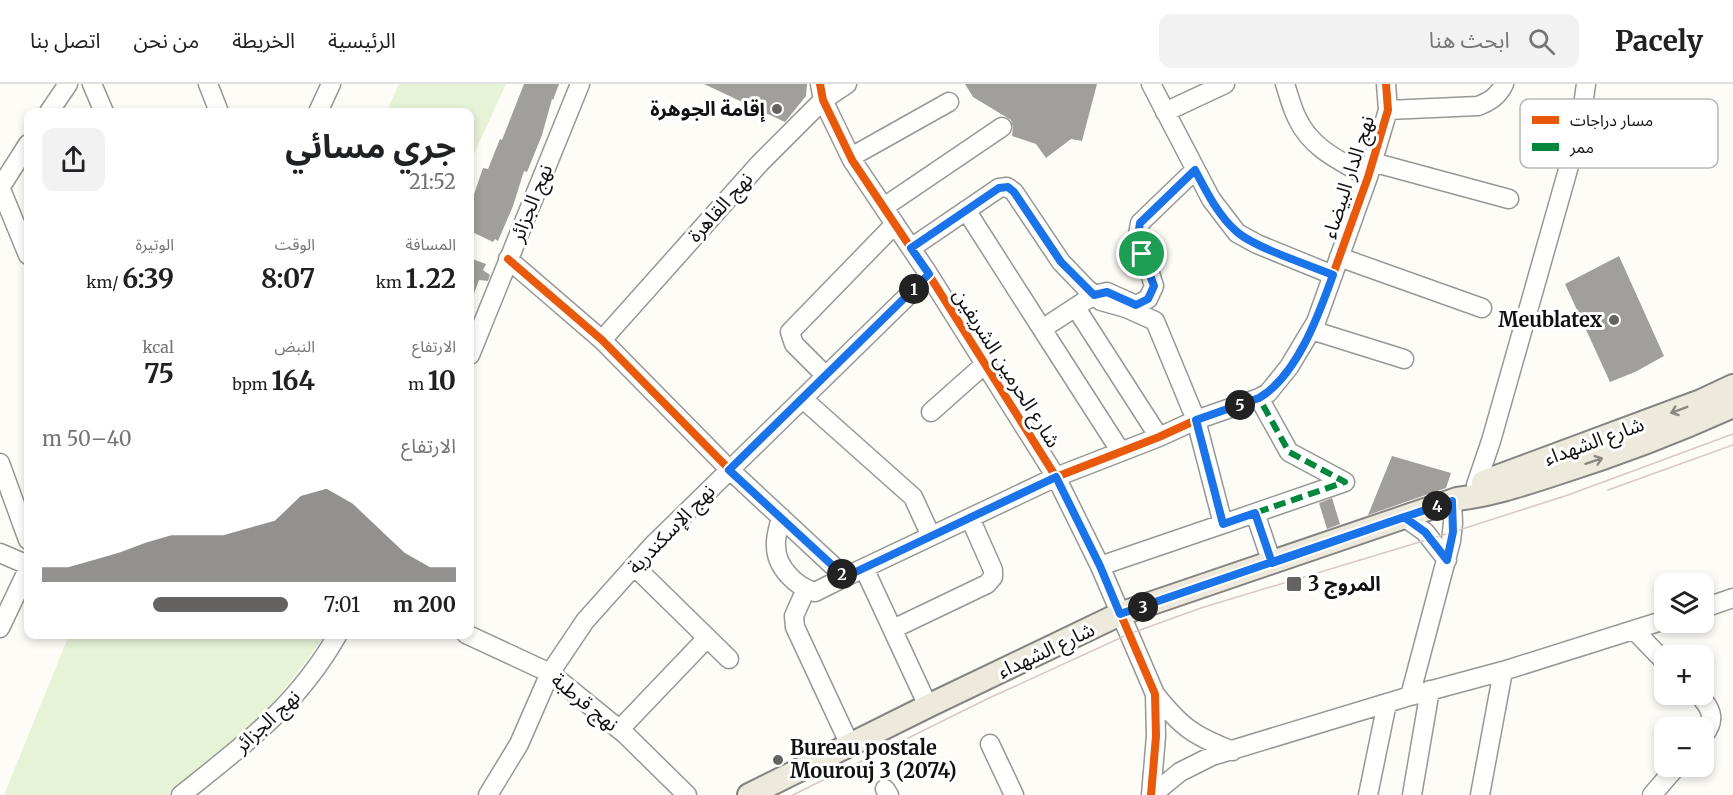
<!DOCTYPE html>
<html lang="ar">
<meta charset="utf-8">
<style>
:root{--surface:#fff;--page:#f2f2f2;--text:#202124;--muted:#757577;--line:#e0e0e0;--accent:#646362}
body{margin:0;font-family:Merriweather,"Noto Sans Arabic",serif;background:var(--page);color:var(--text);direction:rtl;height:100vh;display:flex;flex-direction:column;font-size:22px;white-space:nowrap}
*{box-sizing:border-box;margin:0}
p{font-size:20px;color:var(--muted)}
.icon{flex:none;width:33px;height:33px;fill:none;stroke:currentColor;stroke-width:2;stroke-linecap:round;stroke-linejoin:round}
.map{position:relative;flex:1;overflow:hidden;direction:ltr}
.panel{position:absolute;left:24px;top:24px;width:450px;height:531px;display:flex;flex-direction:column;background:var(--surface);border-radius:12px;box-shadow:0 3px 9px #0003;direction:rtl}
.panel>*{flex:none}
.fabs{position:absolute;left:1654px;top:489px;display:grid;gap:12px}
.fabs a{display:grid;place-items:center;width:60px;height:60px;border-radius:12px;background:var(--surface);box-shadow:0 3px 9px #0003;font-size:30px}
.pin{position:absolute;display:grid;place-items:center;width:51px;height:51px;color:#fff;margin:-26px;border:3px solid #fff;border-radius:50%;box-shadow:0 2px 6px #0007}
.km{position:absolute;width:30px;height:30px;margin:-15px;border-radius:50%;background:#222;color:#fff;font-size:16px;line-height:30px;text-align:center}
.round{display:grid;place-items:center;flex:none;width:63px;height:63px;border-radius:12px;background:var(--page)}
.overview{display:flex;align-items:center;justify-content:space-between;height:102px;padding:0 18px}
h1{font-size:33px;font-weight:700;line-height:45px}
.figures{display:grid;grid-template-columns:repeat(3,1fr);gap:9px;height:102px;padding:6px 18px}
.figures div{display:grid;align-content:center}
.figures b{font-size:26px;font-weight:700}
.figures small{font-size:16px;font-weight:400}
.figures p{font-size:16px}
.chart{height:168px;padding:12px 18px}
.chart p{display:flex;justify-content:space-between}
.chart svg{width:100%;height:108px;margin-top:6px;fill:var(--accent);opacity:.7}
ul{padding:0 18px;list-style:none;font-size:20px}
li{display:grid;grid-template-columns:96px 72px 1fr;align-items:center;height:45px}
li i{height:15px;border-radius:8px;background:var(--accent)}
header{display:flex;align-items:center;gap:36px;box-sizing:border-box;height:84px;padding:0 30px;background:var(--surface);border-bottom:2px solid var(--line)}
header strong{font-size:28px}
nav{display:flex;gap:33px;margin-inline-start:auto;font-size:21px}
.search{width:420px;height:54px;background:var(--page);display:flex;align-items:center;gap:15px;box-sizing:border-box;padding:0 21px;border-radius:12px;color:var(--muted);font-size:22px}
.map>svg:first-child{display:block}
.grass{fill:#e7f3d7}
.building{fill:#a19f9c}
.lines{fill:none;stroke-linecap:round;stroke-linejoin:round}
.minor-casing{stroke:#979795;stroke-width:21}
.major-casing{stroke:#858482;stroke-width:26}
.minor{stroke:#fffffe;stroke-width:18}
.major{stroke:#ede9dc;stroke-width:22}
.tram{stroke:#d9c6c7;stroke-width:1.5}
.quiet{stroke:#00873e;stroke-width:6;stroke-dasharray:12 6;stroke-linecap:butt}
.cycleway-casing{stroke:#fff;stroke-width:11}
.cycleway{stroke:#e8590c;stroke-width:8}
.oneway{stroke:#8a8881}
.route-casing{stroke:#fff;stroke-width:12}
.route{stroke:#1a73e8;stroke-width:8}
.poi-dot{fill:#646362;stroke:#fff;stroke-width:2}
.labels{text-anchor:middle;stroke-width:6;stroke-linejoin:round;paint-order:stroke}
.poi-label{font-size:20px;font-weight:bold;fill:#111;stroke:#fff;text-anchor:end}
.street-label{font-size:20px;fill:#111;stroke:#fff}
.key{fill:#fff;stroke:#b8b8b8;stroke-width:1.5}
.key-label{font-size:16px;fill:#111}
</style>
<header>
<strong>Pacely</strong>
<div class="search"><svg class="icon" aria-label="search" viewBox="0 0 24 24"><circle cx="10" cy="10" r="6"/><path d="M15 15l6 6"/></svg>ابحث هنا</div>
<nav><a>الرئيسية</a><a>الخريطة</a><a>من نحن</a><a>اتصل بنا</a></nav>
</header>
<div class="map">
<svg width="1733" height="711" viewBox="0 0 1733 711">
<rect width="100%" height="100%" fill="#fdfcf7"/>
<path class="grass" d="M399,0h107l-36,79v-51h-84z
M69,551h256l-18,25 -47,59 -64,58 -25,18h-167z"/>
<path class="building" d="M524,0h35l-6,16 -1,-1 -10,36 -15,37 -3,-1 -11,35 -15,35 -3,-2 -2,3 -23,-11v-25l13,-38 5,1 12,-30 2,1z
M704,0h103l-1,12 -21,26z
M965,0h132l-15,57 -11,-2 -25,19 -10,-14 -24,-8 1,-9 -2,-7 -38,-23z
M1619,172l45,100 -29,16 -25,10 -45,-98z
M470,174l16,6 -3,6 7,5 -2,6 -9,-1 -8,22h-1z
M1392,372l59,17 -5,15 -78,27z
M1332,414l8,26 -13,5 -8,-26z"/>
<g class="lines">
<g class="minor-casing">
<path id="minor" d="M92,0l12,28
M208,0l11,28
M820,0l3,16 29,60 77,115 127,202 44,89 55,128 1,42 -5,59
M1151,0l60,115 26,34 20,11 76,31
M1285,0c4,12 7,25 13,36 14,29 43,41 70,57
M1388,26l90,-4c13,-5 20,-10 26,-22
M49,28l19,-28
M318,28l13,-28
M1165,28l60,-28
M851,73l98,-55
M1372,78l137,37
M0,103l28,68
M0,104l28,-44
M884,123l118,-80
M966,126l76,119
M911,164l88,-60 8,-1 7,5 47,70 25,26 15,13 25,7 29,13 41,99 27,104 -123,42
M1339,173l143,51
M508,175l94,81 127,129 116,108 211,-100 103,-40 37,-17 63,-22 9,-5 21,-26 27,-45 52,-145 20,-67 -2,-26
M1076,224l83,129
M1311,246l93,29
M602,256l158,-177 63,-63 24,-16
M470,271l110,-271
M825,291l-31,-31 -4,-12 105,-108
M803,315l110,98 18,39
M931,328l54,-48
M1121,368l-79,-123 52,-34 13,-3 29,13 12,-6 6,-13 -16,-51 2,-12 55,-53
M0,379l28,77
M1478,409l-2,-8 15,-44 80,-282 10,-39 5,-36
M1255,429l17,50
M781,433c-2,10 -6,20 -5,29 0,21 20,41 39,46l30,-15
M1404,433l21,15 22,28
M1223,440l122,-42 -56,-30 -30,-54
M0,469l28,12
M634,482l95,93
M864,484l64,138
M806,505l-12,27 1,11 55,118
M1704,524l29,-10
M0,544l28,-59
M893,545l94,-45 6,-7v-7l-23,-52
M1634,546l31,32
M466,550l84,39 75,61 62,61
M1155,610c26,33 39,42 78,57
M1698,610c13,14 19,25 6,41
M1410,612l41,-155 2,-18 -1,-22
M620,645l87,-91
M990,660l24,51
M885,705l4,6
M181,711c63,-50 116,-89 157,-161
M488,711l31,-51 31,-71 35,-52 67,-75 277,-271
M1152,711l28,-23 32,-16 198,-60 93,-25 162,-51
M1368,711l19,-92
M1412,711l18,-105
M1480,711l23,-124
M1652,711l25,-29"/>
</g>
<g class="major-casing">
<path id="major" d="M1483,398l218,-81 32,-15
M749,711l179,-89 192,-92 337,-115c35,-4 67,-15 101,-26 60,-19 118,-41 175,-67"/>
</g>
<use href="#minor" class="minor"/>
<use href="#major" class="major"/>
<path class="tram" d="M1608,406l125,-45
M793,711l194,-96 142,-65 72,-26 252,-76 115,-37 165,-61"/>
<path class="quiet" d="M1255,429l17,50
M1223,440l122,-42 -56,-30 -30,-54"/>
<g class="cycleway-casing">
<path id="cycleway" d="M820,0l3,16 29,60 77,115 127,202 44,89 55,128 1,42 -5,59
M508,175l94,81 127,129 116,108 211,-100 103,-40 37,-17 63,-22 9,-5 21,-26 27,-45 52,-145 20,-67 -2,-26"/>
</g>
<use href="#cycleway" class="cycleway"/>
</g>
<defs><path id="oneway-shaft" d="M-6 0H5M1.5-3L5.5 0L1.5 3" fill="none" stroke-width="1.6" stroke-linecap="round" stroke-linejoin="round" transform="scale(1.5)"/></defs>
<g class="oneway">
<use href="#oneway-shaft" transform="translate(1679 326) rotate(159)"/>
<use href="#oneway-shaft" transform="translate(1594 377) rotate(-18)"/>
</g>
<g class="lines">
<g class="route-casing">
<path id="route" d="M1142,170l12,32 -6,13 -12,6 -29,-13 -13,3 -33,-33 -47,-70 -6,-5 -9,1 -88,60 18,26 -200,196 116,107 211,-100 44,89 20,48c95,-32 190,-64 284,-97l21,15 22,28 6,-28 -1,-31c-60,20 -120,41 -180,62l-17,-50 -32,11 -27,-104 63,-22c38,-22 60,-84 74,-123 -24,-10 -80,-28 -97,-44 -18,-16 -30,-40 -41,-61l-55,53 -2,13 4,18"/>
</g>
<use href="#route" class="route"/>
</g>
<g class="poi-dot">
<circle cx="777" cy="25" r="6"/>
<circle cx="1614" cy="236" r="6"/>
<rect x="1286" y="492" width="16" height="16" rx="3"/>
<circle cx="778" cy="676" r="6"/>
</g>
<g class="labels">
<g class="poi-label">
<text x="765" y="32">إقامة الجوهرة</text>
<text x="1602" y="243">Meublatex</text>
<text x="1308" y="507" text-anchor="start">المروج 3</text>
<text x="790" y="671" text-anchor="start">Bureau postale<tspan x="790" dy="23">Mourouj 3 (2074)</tspan></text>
</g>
<g class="street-label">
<text transform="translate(1348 93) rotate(-72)" y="7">نهج الدار البيضاء</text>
<text transform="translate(531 119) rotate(-68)" y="7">نهج الجزائر</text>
<text transform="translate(720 123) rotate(-48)" y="7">نهج القاهرة</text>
<text transform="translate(1007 284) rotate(58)" y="7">شارع الحرمين الشريفين</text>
<text transform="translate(1594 357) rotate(-20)" y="7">شارع الشهداء</text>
<text transform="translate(671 445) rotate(-46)" y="7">نهج الإسكندرية</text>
<text transform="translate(1046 566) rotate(-25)" y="7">شارع الشهداء</text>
<text transform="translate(585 618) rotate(39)" y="7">نهج قرطبة</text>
<text transform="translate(267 637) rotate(-43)" y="7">نهج الجزائر</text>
</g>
</g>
<rect x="1520" y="15" width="198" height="69" rx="9" class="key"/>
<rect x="1532" y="32" width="27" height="8" fill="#e8590c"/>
<rect x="1532" y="59" width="27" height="8" fill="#00873e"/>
<g class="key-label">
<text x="1570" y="42">مسار دراجات</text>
<text x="1570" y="69">ممر</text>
</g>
</svg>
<div class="fabs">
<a><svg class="icon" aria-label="layers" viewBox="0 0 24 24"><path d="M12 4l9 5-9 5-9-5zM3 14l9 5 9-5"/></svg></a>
<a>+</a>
<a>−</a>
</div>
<div class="pin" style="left:1142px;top:170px;background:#1e9e55"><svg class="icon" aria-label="arrive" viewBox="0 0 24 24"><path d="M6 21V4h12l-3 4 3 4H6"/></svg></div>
<b class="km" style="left:914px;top:205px">1</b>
<b class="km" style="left:842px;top:490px">2</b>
<b class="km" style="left:1143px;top:523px">3</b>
<b class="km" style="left:1437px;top:422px">4</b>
<b class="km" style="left:1240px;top:321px">5</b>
<section class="panel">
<div class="overview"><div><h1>جري مسائي</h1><p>21:52</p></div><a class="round"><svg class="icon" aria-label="share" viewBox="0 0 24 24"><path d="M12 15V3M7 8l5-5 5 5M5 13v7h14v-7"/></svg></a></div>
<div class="figures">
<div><p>المسافة</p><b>1.22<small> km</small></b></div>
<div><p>الوقت</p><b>8:07</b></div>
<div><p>الوتيرة</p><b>6:39<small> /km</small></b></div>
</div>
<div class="figures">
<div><p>الارتفاع</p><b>10<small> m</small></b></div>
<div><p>النبض</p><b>164<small> bpm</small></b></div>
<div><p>kcal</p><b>75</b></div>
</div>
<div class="chart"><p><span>الارتفاع</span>40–50 m</p>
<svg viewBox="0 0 160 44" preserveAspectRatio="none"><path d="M0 44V38L10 38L20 35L30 32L40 28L50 25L60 25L70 25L80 22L90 19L100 9L110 6L120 12L130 22L140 32L150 38L160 38V44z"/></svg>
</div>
<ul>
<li><b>200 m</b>7:01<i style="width:55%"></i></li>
</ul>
</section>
</div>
